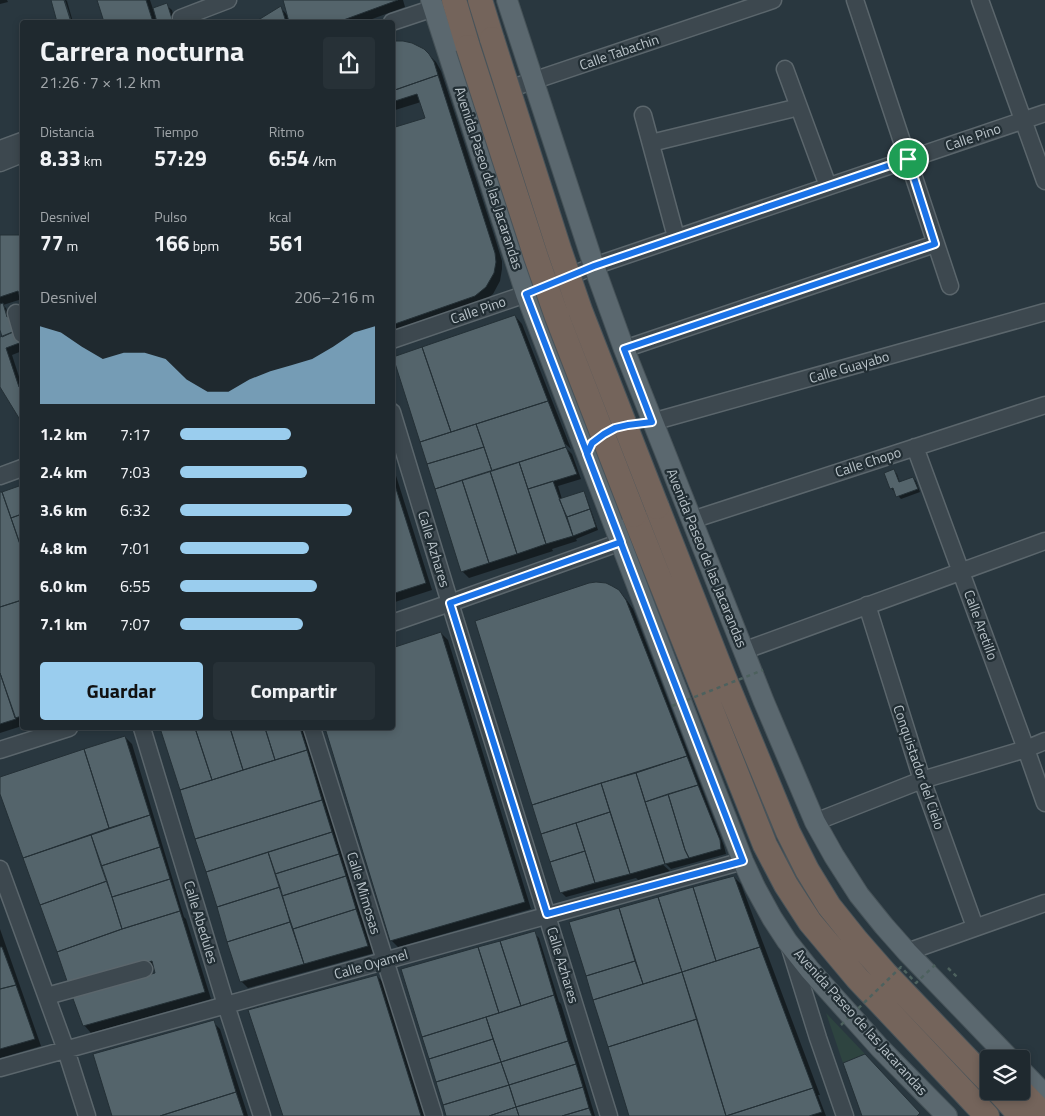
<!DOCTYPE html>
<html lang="es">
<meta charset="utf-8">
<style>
:root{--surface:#1f292f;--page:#273137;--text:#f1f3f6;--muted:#a1a6aa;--line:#3c454b;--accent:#9acdee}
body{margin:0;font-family:"Titillium Web",sans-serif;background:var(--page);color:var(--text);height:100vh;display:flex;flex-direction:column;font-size:19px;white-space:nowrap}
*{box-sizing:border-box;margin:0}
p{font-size:16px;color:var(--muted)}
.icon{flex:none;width:28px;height:28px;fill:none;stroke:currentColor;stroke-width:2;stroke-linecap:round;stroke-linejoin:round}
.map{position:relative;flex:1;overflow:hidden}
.sheet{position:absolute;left:20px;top:20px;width:375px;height:710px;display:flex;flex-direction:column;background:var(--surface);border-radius:5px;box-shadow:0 2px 8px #0003,0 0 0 1px var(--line)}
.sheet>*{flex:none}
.buttons{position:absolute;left:980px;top:1050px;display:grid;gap:10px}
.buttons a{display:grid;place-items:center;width:50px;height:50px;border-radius:5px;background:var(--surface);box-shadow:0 2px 8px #0003,0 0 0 1px var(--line);font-size:25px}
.pin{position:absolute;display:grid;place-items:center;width:42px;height:42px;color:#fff;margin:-21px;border:2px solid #fff;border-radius:50%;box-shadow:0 1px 5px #0007}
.round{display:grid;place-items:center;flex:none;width:52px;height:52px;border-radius:5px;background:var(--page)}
.overview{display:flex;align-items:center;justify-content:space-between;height:85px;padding:0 20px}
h1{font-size:28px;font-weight:700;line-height:38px}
.figures{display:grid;grid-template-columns:repeat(3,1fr);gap:8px;height:85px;padding:5px 20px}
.figures div{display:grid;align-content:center}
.figures b{font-size:21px;font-weight:700}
.figures small{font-size:14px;font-weight:400}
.figures p{font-size:14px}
.chart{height:140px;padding:10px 20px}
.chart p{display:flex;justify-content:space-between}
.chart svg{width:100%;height:90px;margin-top:5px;fill:var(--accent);opacity:.7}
.cta{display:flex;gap:10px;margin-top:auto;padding:10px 20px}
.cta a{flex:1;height:58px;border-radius:5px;background:var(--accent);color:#111;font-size:20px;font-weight:700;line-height:58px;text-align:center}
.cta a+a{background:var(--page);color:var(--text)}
ul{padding:0 20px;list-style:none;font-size:16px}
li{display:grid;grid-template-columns:80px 60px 1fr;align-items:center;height:38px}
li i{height:12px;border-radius:6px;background:var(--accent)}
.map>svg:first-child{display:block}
.green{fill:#2e4440}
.shadow{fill:#0007}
.building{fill:#54646b;stroke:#243036}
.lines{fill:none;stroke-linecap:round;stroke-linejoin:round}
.minor-casing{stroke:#5b666c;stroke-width:19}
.major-casing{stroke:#465258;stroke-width:22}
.highway-casing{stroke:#485359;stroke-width:26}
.path{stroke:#4d615e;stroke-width:2.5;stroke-dasharray:4 4;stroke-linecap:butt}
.minor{stroke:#3d484f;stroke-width:16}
.major{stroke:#5b686f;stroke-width:20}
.highway{stroke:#74645b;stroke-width:24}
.highway-bridge-casing{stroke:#485359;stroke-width:26;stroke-linecap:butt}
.path-bridge{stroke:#4d615e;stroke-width:2.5;stroke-dasharray:4 4;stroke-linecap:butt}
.highway-bridge{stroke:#74645b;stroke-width:24}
.route-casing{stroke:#fff;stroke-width:10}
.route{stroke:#1a73e8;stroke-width:6}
.labels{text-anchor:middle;stroke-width:4.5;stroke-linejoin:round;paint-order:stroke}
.street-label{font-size:14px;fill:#b9c3c9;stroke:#222e34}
</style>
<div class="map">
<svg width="1045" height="1116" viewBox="0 0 1045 1116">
<rect width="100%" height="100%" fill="#29373f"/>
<path class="green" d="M826,1013l39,41 -22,9z"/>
<path class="shadow" d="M0,0h7l1,2 -8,2z
M52,0h14l1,1 6,21h-1l-7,-22h-2l6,22h-10z
M98,0h52l3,9 13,-4 6,5 3,12h-70z
M286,0h117l2,7 -41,15h-106l23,-14 7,8z
M392,42l36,12 8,8 5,9 54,167 7,23v8l-2,12 -7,13 -10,8 -91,32v-204l34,-12 -5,-16 -29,9z
M0,236h22v64v-1l-19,6 3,3 3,9 13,17v17l-10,4 10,31v35l-22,-37v-46h3l-3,-12z
M515,316l7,8 49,125 -9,-8 -1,2 11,11 9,25 -23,7 4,13 21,-6 3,3 12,34 -22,9 1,2 -25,8 1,2 -84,27 -7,-7 -68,-213z
M392,463l40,127 -40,13z
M894,471l3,3 3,9 13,-5 3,3 4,11 -19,7 -10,-11z
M22,486v240l-22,7v-239z
M618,591l8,8 7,10 91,237 2,8 -55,15 -6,-6h-4l9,8 -32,9 -2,-2 -70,19 -5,-5 -28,-87z
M441,633l7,7 83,269 -133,38 -7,-7 -65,-212h66z
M162,728h140l37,111h-2l24,77 2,1 11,36 -126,35 -7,-7z
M125,737l7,7 52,173 2,2 25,80 -120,34 -7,-8 73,-51 -2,-6 -79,22 -7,-7 -69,-192v-13z
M734,877l7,7 79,211h-2l8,21h-195l-61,-193z
M0,929l41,117 -41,12z
M534,933l5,5 20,64 2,2 34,112h-147l-46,-146z
M377,976l7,7 41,133h-141z
M213,1022l7,7 28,87h-134z"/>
<path class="building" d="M51,0h13l7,22h-14z
M97,0h49l7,22h-49z
M283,0h115l-60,22h-49z
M167,3l6,19h-16l-4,-14z
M281,6l5,16h-31z
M392,41h11l9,2 12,6 5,5 5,8 4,13 -46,16z
M438,75l57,178 1,9 -2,11 -8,14 -11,9 -83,29v-197l33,-10 -8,-24 -25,8v-11z
M0,235h22v70l-4,-14 -18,6z
M3,303l4,14 7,-3 6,15 -18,8 -2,-7v-26z
M515,315l33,86 -97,31 -29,-85z
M20,329l2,13 -16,6 13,39 3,-1v37l-22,-36v-50z
M422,347l29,85 -31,10 -27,-85z
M548,401l18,46 -74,24 -16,-47z
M476,424l8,23 -57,17 -7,-22z
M484,447l8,24 -57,18 -8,-25z
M566,447l11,27 -49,15 -9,-27z
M519,462l27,82 -29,10 -27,-83z
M894,469l5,13 14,-5 5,12 -22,8 -3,-9 -3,1 -6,-16z
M490,471l27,83 -28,9 -27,-83z
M392,476l34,107 -34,11z
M462,480l27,83 -28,9 -26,-83z
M553,481l20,55 -27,8 -18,-55z
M22,485v29l-11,4 -9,-26z
M584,491l6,18 -23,8 -8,-18z
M0,492h2l20,58v50l-22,7z
M590,509l6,18 -23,9 -6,-19z
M22,514v36l-11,-32z
M596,582l10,1 6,3 7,4 7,10 61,156 -155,49 -57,-184 114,-38z
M22,600v116l-7,2 -15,-45v-66z
M441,632l84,270 -135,39 -65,-213h67v-80z
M0,673l16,46 -16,5z
M160,728h35l17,52 -32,10z
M195,728h35l13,42 -31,10z
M230,728h35l10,32 -32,10z
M265,728h35l7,22 -32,10z
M125,736l25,79 -41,13 -25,-79z
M84,749l25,79 -86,30 -23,-64v-17z
M307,750l15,50 -127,39 -15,-49z
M687,756l11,29 -53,17 -9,-29z
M636,773l29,91 -35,10 -29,-91z
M601,783l9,29 -69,22 -9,-29z
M698,785l22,55 1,9 -32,9 -4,-8 -17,-56z
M668,794l17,56 4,8 -24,6 -20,-62z
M322,800l10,32 -126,40 -11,-33z
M610,812l20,62 -35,9 -19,-60z
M150,815l10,32 -59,19 -10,-31z
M576,823l9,28 -35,11 -9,-28z
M332,832l7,22 -64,20 -7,-22z
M91,835l16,46 -67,24 -17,-47z
M160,847l10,32 -58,18 -11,-31z
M585,851l10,32 -35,10 -10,-31z
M268,852l12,35 -63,20 -11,-35z
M339,854l7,22 -64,20 -7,-22z
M346,876l10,33 -63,20 -11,-33z
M734,876l26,71 -44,14 -23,-74z
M170,879l10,32 -58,18 -10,-32z
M107,881l15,48 -65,23 -17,-47z
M280,887l10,35 -63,20 -10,-35z
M693,887l23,74 -34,11 -24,-75z
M658,897l24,75 -39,12 -24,-76z
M619,908l16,53 -49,15 -17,-54z
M356,909l12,37 -64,18 -11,-35z
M180,911l25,81 -122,34 -11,-30 83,-23 -3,-12 -84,23 -11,-32 65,-23z
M290,922l14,42 -64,18 -13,-40z
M535,931l19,64 -33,11 -21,-65z
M500,941l21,65 -22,7 -21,-66z
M0,947h2l14,38 -16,4z
M478,947l21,66 -77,24 -21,-68z
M760,947l53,141 -87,28 -44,-144z
M635,961l8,23 -50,16 -7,-24z
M682,972l15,47 -89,28 -15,-47z
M377,975l44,141h-138l-35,-106z
M16,985l19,54 -35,10v-60z
M554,995l14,46 -67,21 -15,-45z
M486,1017l7,22 -64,20 -7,-22z
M697,1019l29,97h-97l-21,-69z
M214,1020l22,72 -76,24h-48l-19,-62z
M493,1039l8,23 -65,20 -7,-23z
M568,1041l8,23 -67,21 -8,-23z
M865,1054l55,59 -3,3h-55l-19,-53z
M501,1062l8,23 -66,20 -7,-23z
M576,1064l7,23 -67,20 -7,-22z
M509,1085l7,22 -27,9h-43l-3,-11z
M583,1087l6,21 -27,8h-43l-3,-9z
M813,1088l9,24 -13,4h-83z
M236,1092l8,24h-84z
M516,1107l3,9h-30z
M589,1108l3,8h-30z"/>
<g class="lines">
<g class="minor-casing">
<path id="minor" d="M855,0l95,286
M980,0l65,181
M182,22l-1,-4 47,-18
M392,22l42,-14
M785,69l43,117
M500,92l273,-92
M643,115l33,122
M651,143l148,-36
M0,149l22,-8
M0,163l22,-9
M16,313l6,21
M392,340l134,-46 68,-28 451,-153
M624,349l311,-105
M392,412l58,191 159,513
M652,422l393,-110
M915,447l111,302 19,54
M0,476l22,-8
M692,520l353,-115
M867,605l55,175 53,147
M392,623l58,-20 171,-61
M743,651l302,-110
M142,728l84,277 36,111
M312,728l122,388
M0,750l69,-22
M815,822l107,-42 104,-31 19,-8
M0,869l66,181 21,66
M790,948l28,90 27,78
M907,952l138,-49
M47,996l97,-27
M0,1068l743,-207"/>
</g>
<g class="major-casing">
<path id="major" d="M431,0l95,294 176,462 41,105 12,26 17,31 15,23 23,29 70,78 67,68
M507,0l87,266 30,83 140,353 51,120 19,34 25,39 25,31 23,26 103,107
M1021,1070l24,25"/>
</g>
<g class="highway-casing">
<path id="highway" d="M454,0l14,47
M480,0l12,39
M657,507l66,168 65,157 19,38 22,36 28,35 28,32 104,109
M634,515l131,330 21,40 24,37 47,56 130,138
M998,1091l23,25
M1021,1091l24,25"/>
</g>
<path class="path" d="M948,968l9,9 -1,1"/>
<use href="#minor" class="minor"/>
<use href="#major" class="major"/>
<use href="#highway" class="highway"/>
<g class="highway-bridge-casing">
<path id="highway-bridge" d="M492,39l67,210 21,61 77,197
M468,47l68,210 21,60 77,198"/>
</g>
<path class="path-bridge" d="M672,706l91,-36
M841,1025l60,-58 15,16 19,-18"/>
<use href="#highway-bridge" class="highway-bridge"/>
</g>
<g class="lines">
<g class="route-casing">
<path id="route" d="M908,159l-314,107 -68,28 95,248 -171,61 97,311 196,-53c-53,-136 -104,-271 -156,-407l5,-11 12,-9 11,-6 13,-3 24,-3 -28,-73 311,-105 -27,-85"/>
</g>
<use href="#route" class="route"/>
</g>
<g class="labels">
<g class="street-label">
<text transform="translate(619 52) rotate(-19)" y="5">Calle Tabachin</text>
<text transform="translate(973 137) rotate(-19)" y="5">Calle Pino</text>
<text transform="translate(489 178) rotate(72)" y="5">Avenida Paseo de las Jacarandas</text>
<text transform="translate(478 310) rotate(-19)" y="5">Calle Pino</text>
<text transform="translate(849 367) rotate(-16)" y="5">Calle Guayabo</text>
<text transform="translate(868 462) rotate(-18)" y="5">Calle Chopo</text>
<text transform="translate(434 549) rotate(73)" y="5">Calle Azhares</text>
<text transform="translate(707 558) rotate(68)" y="5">Avenida Paseo de las Jacarandas</text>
<text transform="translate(981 625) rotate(70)" y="5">Calle Aretillo</text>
<text transform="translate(919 767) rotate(71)" y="5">Conquistador del Cielo</text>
<text transform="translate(364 893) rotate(73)" y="5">Calle Mimosas</text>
<text transform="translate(201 922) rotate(73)" y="5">Calle Abedules</text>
<text transform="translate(371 964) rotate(-16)" y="5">Calle Oyamel</text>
<text transform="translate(563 965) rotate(73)" y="5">Calle Azhares</text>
<text transform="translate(861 1022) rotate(48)" y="5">Avenida Paseo de las Jacarandas</text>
</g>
</g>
</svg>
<div class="buttons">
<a><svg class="icon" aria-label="layers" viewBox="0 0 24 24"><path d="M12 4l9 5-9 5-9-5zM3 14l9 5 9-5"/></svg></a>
</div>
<div class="pin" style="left:908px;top:159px;background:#1e9e55"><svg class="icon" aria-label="arrive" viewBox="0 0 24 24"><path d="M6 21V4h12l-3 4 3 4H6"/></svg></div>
<section class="sheet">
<div class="overview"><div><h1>Carrera nocturna</h1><p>21:26 · 7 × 1.2 km</p></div><a class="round"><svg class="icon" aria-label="share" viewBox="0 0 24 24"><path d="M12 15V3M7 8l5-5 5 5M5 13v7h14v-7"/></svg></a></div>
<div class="figures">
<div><p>Distancia</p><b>8.33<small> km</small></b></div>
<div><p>Tiempo</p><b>57:29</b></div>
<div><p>Ritmo</p><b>6:54<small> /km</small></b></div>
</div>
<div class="figures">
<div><p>Desnivel</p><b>77<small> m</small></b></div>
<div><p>Pulso</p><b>166<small> bpm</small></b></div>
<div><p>kcal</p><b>561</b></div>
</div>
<div class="chart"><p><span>Desnivel</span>206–216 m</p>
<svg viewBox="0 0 160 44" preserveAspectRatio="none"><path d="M0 44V6L10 9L20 16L30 22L40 19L50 19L60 22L70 32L80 38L90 38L100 32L110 28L120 25L130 22L140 16L150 9L160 6V44z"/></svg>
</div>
<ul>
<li><b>1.2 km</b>7:17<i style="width:57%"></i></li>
<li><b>2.4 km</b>7:03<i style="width:65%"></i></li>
<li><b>3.6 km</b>6:32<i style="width:88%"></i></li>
<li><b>4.8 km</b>7:01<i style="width:66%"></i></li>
<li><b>6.0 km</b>6:55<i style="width:70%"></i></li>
<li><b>7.1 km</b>7:07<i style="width:63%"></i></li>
</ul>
<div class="cta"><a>Guardar</a><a>Compartir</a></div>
</section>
</div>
